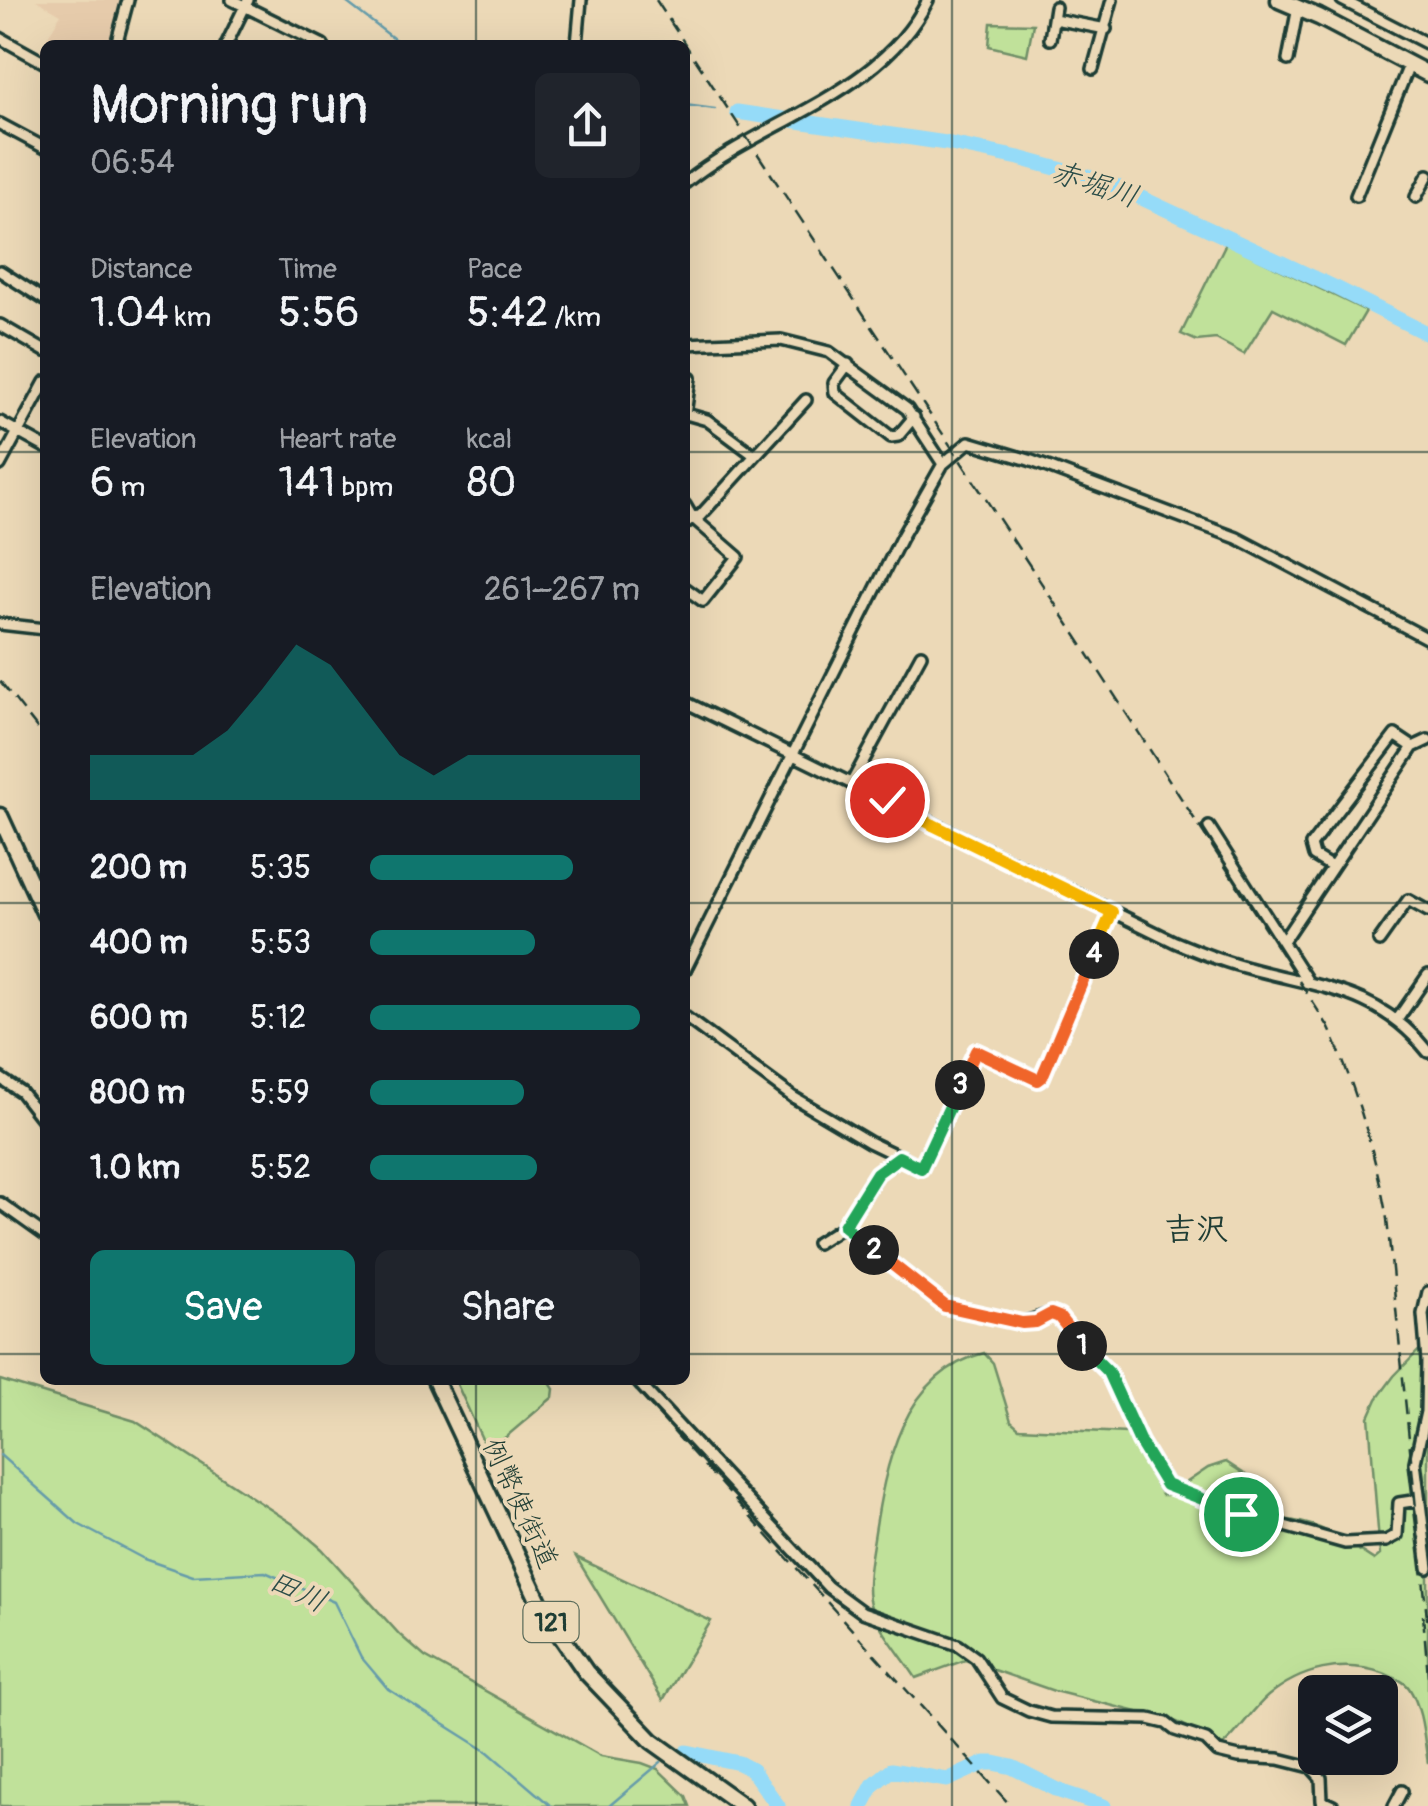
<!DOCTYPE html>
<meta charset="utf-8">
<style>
:root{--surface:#171b24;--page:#20242c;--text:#f1f3f6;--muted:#9ea1a6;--accent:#0f766e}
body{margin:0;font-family:Pangolin,"Klee One",sans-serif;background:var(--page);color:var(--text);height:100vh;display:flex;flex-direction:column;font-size:38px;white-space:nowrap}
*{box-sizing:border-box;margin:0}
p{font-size:32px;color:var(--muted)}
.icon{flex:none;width:55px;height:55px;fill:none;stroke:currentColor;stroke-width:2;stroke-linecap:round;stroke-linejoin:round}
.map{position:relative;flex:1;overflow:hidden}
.panel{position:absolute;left:40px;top:40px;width:650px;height:1345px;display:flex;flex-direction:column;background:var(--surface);border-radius:15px;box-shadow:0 10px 40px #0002}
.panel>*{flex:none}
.tools{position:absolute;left:1298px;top:1675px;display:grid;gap:20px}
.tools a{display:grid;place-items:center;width:100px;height:100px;border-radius:15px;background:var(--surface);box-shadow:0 10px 40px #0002;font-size:50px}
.pin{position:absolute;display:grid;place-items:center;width:85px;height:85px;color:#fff;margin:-42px;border:5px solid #fff;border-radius:50%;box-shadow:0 2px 10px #0007}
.km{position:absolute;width:50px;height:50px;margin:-25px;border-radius:50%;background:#222;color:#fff;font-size:28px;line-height:50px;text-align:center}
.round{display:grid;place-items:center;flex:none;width:105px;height:105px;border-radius:15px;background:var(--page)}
.head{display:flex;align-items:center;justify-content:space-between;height:170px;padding:0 50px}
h1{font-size:55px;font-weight:600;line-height:75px}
.metrics{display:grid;grid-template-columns:repeat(3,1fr);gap:15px;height:170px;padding:10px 50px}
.metrics div{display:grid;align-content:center}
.metrics b{font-size:42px;font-weight:600}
.metrics small{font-size:28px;font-weight:400}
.metrics p{font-size:28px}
.chart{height:280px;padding:20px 50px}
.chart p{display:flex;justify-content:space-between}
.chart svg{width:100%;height:180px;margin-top:10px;fill:var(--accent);opacity:.7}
.action{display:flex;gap:20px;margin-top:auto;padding:20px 50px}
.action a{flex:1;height:115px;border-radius:15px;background:var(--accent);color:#fff;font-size:40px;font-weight:600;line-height:115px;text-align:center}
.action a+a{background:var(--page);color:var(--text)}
ul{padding:0 50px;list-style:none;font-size:32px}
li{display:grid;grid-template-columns:160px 120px 1fr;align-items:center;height:75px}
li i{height:25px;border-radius:12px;background:var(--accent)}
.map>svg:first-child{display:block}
.built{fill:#e6cbab}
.green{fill:#c0e19a;stroke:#708f67;stroke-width:2.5}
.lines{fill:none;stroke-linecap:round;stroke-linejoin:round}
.stream{stroke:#669caa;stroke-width:2.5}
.river{stroke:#95dbf8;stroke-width:15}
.minor-casing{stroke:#1f3d34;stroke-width:16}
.highway-casing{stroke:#1f3d34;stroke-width:21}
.minor{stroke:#ecd9b7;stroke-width:9}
.highway{stroke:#ecd9b7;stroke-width:14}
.rail{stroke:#1f3d34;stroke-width:2.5;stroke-dasharray:15 8;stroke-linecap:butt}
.split-1-casing{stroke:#fff;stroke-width:20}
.split-2-casing{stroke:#fff;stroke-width:20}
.split-3-casing{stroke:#fff;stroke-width:20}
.split-4-casing{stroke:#fff;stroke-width:20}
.split-5-casing{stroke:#fff;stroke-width:20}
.split-6-casing{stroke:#fff;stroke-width:20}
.split-1{stroke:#22a559;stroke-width:12}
.split-2{stroke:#f0652b;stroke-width:12}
.split-3{stroke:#22a559;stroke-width:12}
.split-4{stroke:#f0652b;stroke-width:12}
.split-5{stroke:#f5b400;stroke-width:12}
.split-6{stroke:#f5b400;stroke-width:12}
.grid{fill:none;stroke:#1f3d34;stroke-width:2.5;stroke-opacity:0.55}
.labels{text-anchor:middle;stroke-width:8;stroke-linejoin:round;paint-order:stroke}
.shield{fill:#ecd9b7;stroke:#5c6c5b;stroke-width:2.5}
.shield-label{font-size:25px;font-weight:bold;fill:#1f3d34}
.street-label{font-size:28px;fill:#1f3d34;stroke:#ecd9b7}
.water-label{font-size:30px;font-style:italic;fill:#2b4d48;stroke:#ecd9b7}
.quarter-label{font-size:32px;font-weight:bold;fill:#1f3d34;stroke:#ecd9b7}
</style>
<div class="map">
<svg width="1428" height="1806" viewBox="0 0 1428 1806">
<rect width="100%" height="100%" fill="#ecd9b7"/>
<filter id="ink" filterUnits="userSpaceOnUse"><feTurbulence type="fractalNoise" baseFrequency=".01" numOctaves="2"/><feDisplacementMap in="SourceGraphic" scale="20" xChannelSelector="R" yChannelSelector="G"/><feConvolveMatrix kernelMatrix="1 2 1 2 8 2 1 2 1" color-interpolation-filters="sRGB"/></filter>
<g filter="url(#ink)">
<path class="built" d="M36,0h88l-12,45h-67v11l-7,-3 23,-39z"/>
<path class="green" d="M991,23l42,1 -6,31 -38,-9z
M1226,243l140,68 -20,34 -73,-37 -29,46 -28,-15 -19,2 -16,-7z
M1428,1341v422c-4,-23 -5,-54 -19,-75 -5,-8 -17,-11 -26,-15 -41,-14 -82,-4 -115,23 -18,15 -35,46 -54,55l-24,-23 -13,-6 -123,-31 -89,-31 -49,18c-14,-22 -36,-47 -45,-71 -7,-18 0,-50 3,-69 11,-72 28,-164 110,-185l9,10 18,58 8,7 108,5 35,62h6l40,-27 18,-6 26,17 -8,37 2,3c61,-4 79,9 128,41l6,-5 -11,-138 8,-18 17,-23z
M0,1380l135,41 158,103 29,25 78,86 25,22 176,99 41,7 16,6 28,27 4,10h-690z
M455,1380h93l6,9 -1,8 -65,55z
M576,1557l135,64 -48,79z"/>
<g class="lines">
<path class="stream" d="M346,2l56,43
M685,105l30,4
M0,1455l78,69 66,35 49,17 72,-4 69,30 27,55 27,32 100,63 63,54
M609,1806l52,-44"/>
<path class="river" d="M737,112l209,31 73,15 88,24 229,106 92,46
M687,1752l52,11 13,7 26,36
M862,1806l11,-21 18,-15 56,10 38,-17h9l18,4 50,25 42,14"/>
<g class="minor-casing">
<path id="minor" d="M232,0l91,45
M1342,0l86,44
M1054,19l52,10
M0,38l45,25
M1050,39l5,-32
M116,45l12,-45
M226,45l22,-45
M577,45l4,-45
M1288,60l10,-53
M1093,69l19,-69
M0,124l45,24
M685,183c79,-64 196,-88 243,-183
M1356,196l54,-133
M1416,197l12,-22
M0,271l45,29
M0,325l45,26
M685,344l96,-4 48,12 78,57 36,55
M848,364l-14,19 1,10 56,44 7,-1 16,-19
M685,375l5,3 -5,37
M686,414l21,6 47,35
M0,422l45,25
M0,465l45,-83
M685,505l7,12 46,40 -35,44 -18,-13
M685,524l7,-7 8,-1 106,-116
M0,624l45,5
M685,702l490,240c24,10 48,20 73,26 72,20 130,21 180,84
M852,782l69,-127
M1209,827l99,155
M1332,867l-18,-11 -3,-11 84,-110 18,12
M1283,941l130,-194 15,-7
M1379,941l29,-41 20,11
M685,970l216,-432 42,-74 26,-22 60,18 208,78 191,101
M685,1017l108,80 76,45 52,25 55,-116 62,28 4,-2 70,-165
M1397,1020l31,-45
M0,1078l21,14 24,31
M0,1203l45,32
M844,1226l101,80 77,17 29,-9 8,3 12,19 37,36 32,70 27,43 74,29 104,29 41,-2 11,-6 2,-32 20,-3
M817,1243l27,-17 33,-53 22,-16
M1428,1292l-5,22 4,47 -1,51 -11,50 13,106
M636,1380l192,207 34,25 96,33 18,13 26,40 27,13 22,6 98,2 17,4 9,7 31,10 12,12 21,5 40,2 32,8 10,11 1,23 11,5
M1394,1806l8,-15"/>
</g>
<g class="highway-casing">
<path id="highway" d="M1279,0l40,17 109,57
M0,816l45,98
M435,1380l108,230 43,62 66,69 91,65"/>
</g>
<use href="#minor" class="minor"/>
<use href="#highway" class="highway"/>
<path class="rail" d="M656,0l421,637 251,389c28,61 47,126 59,193l41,409
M0,681l45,57
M627,1380l384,426
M1423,1615l5,61"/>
</g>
</g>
<g class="lines" filter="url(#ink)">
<g class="split-1-casing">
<path id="split-1" d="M1082,1346l26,26 32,70 26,43 75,29"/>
</g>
<g class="split-2-casing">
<path id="split-2" d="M874,1250l71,56 77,17 14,-1 15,-8 8,3 23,29"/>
</g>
<g class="split-3-casing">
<path id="split-3" d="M874,1250l-30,-24 33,-53 22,-16 22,11 39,-83"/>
</g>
<g class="split-4-casing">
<path id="split-4" d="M960,1085l16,-34 62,29 4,-3 52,-123"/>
</g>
<g class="split-5-casing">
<path id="split-5" d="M933,825l179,87 -18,42"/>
</g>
<g class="split-6-casing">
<path id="split-6" d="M887,800l46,25"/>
</g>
<use href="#split-1" class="split-1"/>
<use href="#split-2" class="split-2"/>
<use href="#split-3" class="split-3"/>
<use href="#split-4" class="split-4"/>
<use href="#split-5" class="split-5"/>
<use href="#split-6" class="split-6"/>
</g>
<path class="grid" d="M476,0v45M952,0v1806M0,452h45M685,452h743M0,903h45M685,903h743M0,1354h45M685,1354h743M476,1380v426"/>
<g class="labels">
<rect class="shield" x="523.5" y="1602" width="55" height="40" rx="8"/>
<g class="shield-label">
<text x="551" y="1631">121</text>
</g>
<g class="street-label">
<text transform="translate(521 1503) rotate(65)" y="10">例幣使街道</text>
</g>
<g class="water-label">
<text transform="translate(1095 184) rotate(18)" y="10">赤堀川</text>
<text transform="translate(298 1591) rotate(25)" y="10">田川</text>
</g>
<g class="quarter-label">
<text x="1196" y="1240">吉沢</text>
</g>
</g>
</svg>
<div class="tools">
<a><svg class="icon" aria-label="layers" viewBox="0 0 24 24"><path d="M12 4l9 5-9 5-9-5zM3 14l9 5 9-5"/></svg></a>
</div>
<div class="pin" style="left:1241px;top:1514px;background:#1e9e55"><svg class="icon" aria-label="arrive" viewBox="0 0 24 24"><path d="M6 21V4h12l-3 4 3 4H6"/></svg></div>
<div class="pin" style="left:887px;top:800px;background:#d93025"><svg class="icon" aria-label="check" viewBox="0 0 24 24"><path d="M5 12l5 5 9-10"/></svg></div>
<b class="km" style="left:1082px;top:1346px">1</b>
<b class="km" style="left:874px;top:1250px">2</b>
<b class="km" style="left:960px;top:1085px">3</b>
<b class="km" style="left:1094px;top:954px">4</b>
<section class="panel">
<div class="head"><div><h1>Morning run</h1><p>06:54</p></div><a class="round"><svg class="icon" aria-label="share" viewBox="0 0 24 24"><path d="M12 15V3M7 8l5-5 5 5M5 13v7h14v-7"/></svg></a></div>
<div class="metrics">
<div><p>Distance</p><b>1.04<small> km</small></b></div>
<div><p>Time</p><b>5:56</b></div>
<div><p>Pace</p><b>5:42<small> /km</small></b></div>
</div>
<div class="metrics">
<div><p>Elevation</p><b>6<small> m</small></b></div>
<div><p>Heart rate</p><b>141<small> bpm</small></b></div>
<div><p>kcal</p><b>80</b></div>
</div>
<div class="chart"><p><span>Elevation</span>261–267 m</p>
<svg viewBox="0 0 160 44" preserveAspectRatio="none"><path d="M0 44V33L10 33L20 33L30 33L40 27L50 17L60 6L70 11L80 22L90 33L100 38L110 33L120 33L130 33L140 33L150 33L160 33V44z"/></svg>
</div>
<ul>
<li><b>200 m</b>5:35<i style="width:75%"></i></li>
<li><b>400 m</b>5:53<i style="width:61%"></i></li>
<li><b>600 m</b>5:12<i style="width:100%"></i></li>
<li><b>800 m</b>5:59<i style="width:57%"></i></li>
<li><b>1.0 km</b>5:52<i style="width:62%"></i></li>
</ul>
<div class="action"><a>Save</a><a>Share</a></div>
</section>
</div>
